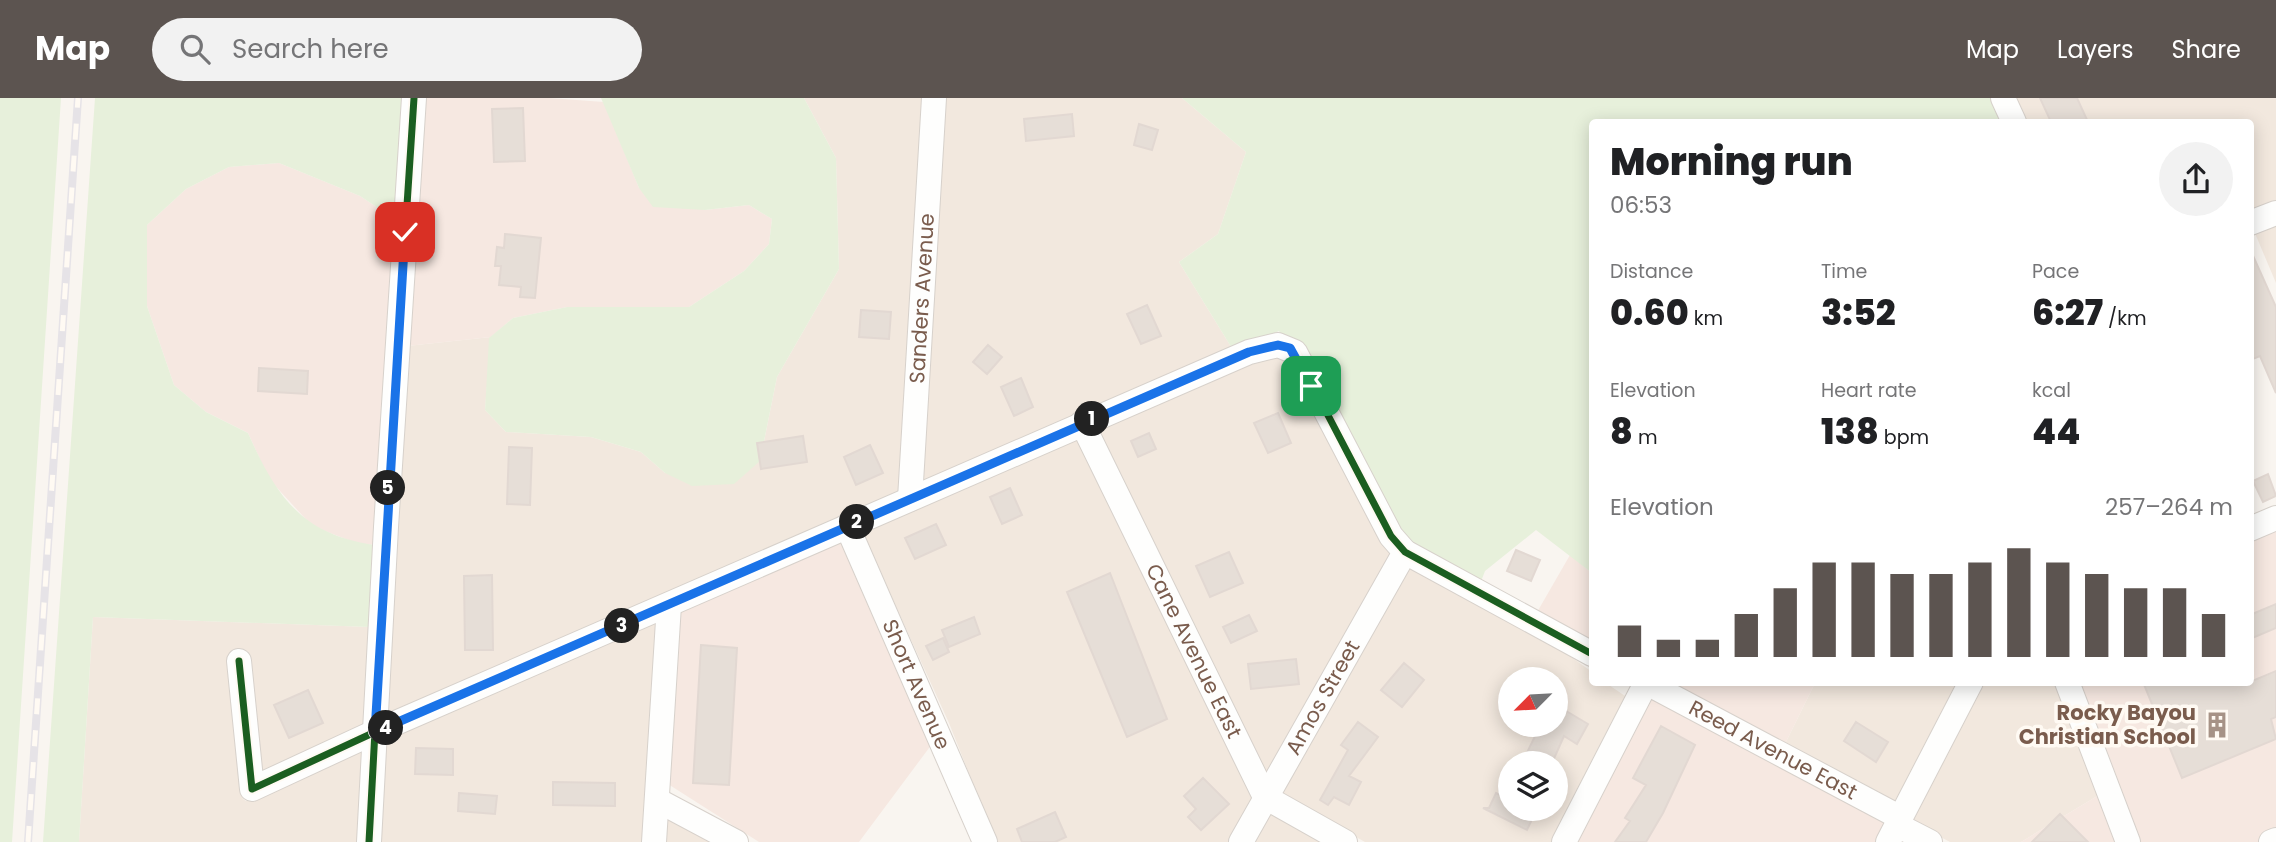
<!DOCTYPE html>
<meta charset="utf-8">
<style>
:root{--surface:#fff;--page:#f2f2f2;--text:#202124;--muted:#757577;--accent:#5c5450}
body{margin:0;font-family:Poppins,sans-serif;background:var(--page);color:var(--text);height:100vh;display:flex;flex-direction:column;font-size:26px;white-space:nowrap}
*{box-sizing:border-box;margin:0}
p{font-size:23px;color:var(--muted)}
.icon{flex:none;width:38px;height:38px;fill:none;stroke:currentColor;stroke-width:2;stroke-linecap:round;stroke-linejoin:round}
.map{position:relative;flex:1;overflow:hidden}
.details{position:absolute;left:1589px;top:21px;width:665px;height:567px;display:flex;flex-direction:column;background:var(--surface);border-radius:7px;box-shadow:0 4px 18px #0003}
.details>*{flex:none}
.needle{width:46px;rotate:246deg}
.fabs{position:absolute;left:1498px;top:569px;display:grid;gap:14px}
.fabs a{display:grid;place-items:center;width:70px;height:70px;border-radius:50%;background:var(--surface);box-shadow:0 4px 18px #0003;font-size:35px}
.pin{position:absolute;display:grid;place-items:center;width:60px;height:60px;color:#fff;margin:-30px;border-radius:14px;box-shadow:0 4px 10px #0006}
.km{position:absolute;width:35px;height:35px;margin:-18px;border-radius:50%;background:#222;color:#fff;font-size:19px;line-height:35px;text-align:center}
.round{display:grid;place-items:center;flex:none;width:74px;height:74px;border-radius:37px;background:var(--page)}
.overview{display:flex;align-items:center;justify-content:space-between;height:119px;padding:0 21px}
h1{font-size:38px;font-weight:800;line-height:52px}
.figures{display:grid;grid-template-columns:repeat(3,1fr);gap:10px;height:119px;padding:7px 21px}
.figures div{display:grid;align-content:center}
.figures b{font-size:35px;font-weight:800}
.figures small{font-size:19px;font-weight:400}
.figures p{font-size:19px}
.chart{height:196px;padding:14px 21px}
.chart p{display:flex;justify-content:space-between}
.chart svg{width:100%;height:126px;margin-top:7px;stroke:var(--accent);stroke-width:6}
header{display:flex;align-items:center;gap:42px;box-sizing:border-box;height:98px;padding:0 35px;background:var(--accent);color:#fff}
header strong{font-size:33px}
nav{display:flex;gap:38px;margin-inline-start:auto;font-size:24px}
.search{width:490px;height:63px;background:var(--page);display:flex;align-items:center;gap:18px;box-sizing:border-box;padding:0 24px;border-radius:38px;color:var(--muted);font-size:26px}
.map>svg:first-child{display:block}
.residential{fill:#f2e8de;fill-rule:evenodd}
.commercial{fill:#f6e8e1}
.green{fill:#e7f0db}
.building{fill:#e6ded7;stroke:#e2d8d2;stroke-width:2}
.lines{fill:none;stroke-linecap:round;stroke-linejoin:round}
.minor-casing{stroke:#d7d1cb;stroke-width:26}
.minor{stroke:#fefefd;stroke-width:24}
.rail-casing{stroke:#e6e3e7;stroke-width:8}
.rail{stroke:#fffaf3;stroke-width:5;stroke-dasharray:16;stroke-linecap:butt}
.cycleway-casing{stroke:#fffaf3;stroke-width:11}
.cycleway{stroke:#1b5e20;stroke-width:7}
.route-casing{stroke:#fff;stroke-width:14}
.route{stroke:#1a73e8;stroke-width:9}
.labels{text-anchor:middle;stroke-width:7;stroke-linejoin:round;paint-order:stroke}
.street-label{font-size:21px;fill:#7a5c4d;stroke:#fffaf3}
.poi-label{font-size:21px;font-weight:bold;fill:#7a5c4d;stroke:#fffaf3;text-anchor:end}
</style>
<header>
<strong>Map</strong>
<div class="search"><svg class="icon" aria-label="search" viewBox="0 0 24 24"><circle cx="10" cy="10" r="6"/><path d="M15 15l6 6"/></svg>Search here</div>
<nav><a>Map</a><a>Layers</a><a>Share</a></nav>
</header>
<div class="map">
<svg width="2276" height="744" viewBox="0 0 2276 744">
<rect width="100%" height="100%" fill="#f9f5f0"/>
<path class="residential" d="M804,0h121l-24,396 -516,224 22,-372 84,-9 -6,73 21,22 85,5 50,15 24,21 95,-12 17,-84 62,-108 -3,-111z
M944,0h238l64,54 -28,82 -39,28 54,88 -312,135z
M2014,0h262v105l-25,11 -1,-92h-225z
M2276,124v61l-22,-52z
M1285,258l108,198 -127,222 -171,-349 156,-66z
M1077,337l177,363 -24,44h-234l-47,-119 -88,-193z
M1408,468l148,80 36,26v10l14,1 22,15 -75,144h-188l-88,-49zM1510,581h46v45h-46zM1510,665h46v45h-46z
M93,519l277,10 -4,100 -106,49 -12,-125 -20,3 13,130 -2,2 4,13 3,2 119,-55 -6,96h-280z
M659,521l-12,179 -3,6 3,2 -2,36h-266l6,-104z
M1815,585h146l-64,123 -113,-60z
M1981,585h75l43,112 -78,47h-71l-40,-21z
M1268,712l56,32h-73z
M666,717l50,27h-52z"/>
<path class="commercial" d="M424,0h125l55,4 35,86 66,22 44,-5 23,14 -3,25 -25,27 -55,36h-122l-54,11 -22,19 -84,9z
M279,65l81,33 36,24 -21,325 -19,-2 -44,-17 -43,-47 -21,-46 -42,-21 -32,-27 -27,-79v-81l39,-36 43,-22z
M2276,430v314h-137l-61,-159 172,-1 1,-143z
M842,440l90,206 -73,98h-100l-91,-58 13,-175z
M1570,457l22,18v71l-56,-30z
M1665,585h150l-31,63z
M1650,598l238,126 -11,20h-303z
M2099,697l18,47h-96z"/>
<path class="green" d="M0,0h61l-49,744h-12z
M95,0h309l-8,122 -36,-24 -81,-33 -50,4 -43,22 -39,36v81l27,79 32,27 42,21c28,63 54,102 127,112l-5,82 -277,-10 -14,225h-36z
M601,0h203l32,60 3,111 -62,108 -17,84 -26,23 -42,2 -27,-13 -24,-21 -50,-15 -85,-5 -21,-22 4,-72 24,-20 54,-11h122l55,-36 25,-27 3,-25 -23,-14 -44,5 -52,-3 -14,-19z
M1182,0h811l10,24h-411v451l-56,-43 -51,41 -5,13 -53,-28 -28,-25 -120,-200 -46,19 -54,-88 39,-28 28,-82z"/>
<path class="building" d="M2040,0h37l11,24h-37z
M523,10l2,53 -31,1 -2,-53z
M1072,16l2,22 -48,5 -2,-22z
M1139,26l19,6 -6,20 -18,-5z
M505,136l36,4 -6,60 -15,-1 1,-10 -22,-2 2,-19h-6l2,-19 7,1z
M2250,151l26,58v86l-16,-37 -10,4z
M1147,207l14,31 -20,8 -14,-30z
M861,212l30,2 -2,27 -30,-2z
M988,247l14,12 -15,17 -14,-12z
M259,270l49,3 -1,23 -49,-3z
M1021,280l12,29 -19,9 -13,-29z
M1278,315l13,30 -23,10 -14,-30z
M1149,335l7,16 -18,8 -7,-16z
M803,338l4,26 -46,7 -4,-26z
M870,347l13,28 -27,12 -12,-28z
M509,349l23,1 -2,57 -23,-1z
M2268,376l8,22 -13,6 -10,-21z
M1010,390l12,27 -20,9 -12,-27z
M936,426l10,21 -31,14 -10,-21z
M1516,452l24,10 -9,21 -24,-10z
M1229,454l14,31 -33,14 -14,-31z
M1110,475l57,146 -40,18 -60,-145z
M492,477l1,75h-28l-1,-74z
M2276,506v24l-26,11v-24z
M1249,517l8,16 -26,12 -8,-16z
M974,519l6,17 -31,13 -7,-17z
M943,540l6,14 -16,8 -7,-14z
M701,547l36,3 -8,137 -36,-2z
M1296,561l3,25 -48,5 -3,-25z
M1404,565l20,17 -22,27 -21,-17z
M2276,573v46l-5,2 5,20 -94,39 -39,-96h107z
M308,592l15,33 -34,15 -15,-33z
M1556,607l32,19 -11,20 -13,-8 -12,27h-30l14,-29 4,2 7,-12h9z
M1358,624l20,15 -29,39 12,6 -12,23 -15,-8 -6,8 -8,-5 28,-50 -7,-5z
M1856,624l32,20 -12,20 -32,-21z
M1661,628l34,19 -32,68 -17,29h-31l15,-21 -5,-3 21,-33 -13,-7z
M416,650l37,1v26l-38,-1z
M1203,680l26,26 -28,26 -13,-13 8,-8 -12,-13z
M553,684l62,1v23l-62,-1z
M459,695l38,3 -2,18 -37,-3z
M1496,695l14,7v8h17l8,5 -8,17 -44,-22h6z
M1055,714l11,25 -11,5h-33l-5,-13z
M2060,716l28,28h-56z"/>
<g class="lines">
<g class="minor-casing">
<g id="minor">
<path d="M2003,0l11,24"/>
<path d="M2250,125l26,-10"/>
<path id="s1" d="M1082,325l183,374 80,45"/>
<path id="s2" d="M910,401l24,-401"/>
<path id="s3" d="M847,428l138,316"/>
<path d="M2250,431l26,-11"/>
<path d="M239,563l13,128 123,-57 874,-380 29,-7 17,7 96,184 14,16 187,102"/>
<path id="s4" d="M1645,584l256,136"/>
<path d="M2067,584l61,160"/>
<path d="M657,702l79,42"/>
<path d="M1897,727l33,17"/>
<path d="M369,744l17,-315 28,-429"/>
<path d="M654,744l15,-237"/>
<path id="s5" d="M1241,744l164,-290"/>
<path d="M1564,744l82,-159"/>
<path d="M1888,744l83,-160"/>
<path d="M2271,744l5,-2"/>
</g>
</g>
<use href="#minor" class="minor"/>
<g class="rail-casing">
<path id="rail" d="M28,744l50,-744"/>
</g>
<use href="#rail" class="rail"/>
<g class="cycleway-casing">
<path id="cycleway" d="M239,563l13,128 123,-57 874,-380 29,-7 17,7 96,184 14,16 187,102
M369,744l17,-315 28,-429"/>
</g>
<use href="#cycleway" class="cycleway"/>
</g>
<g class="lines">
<g class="route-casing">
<path id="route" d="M405,134l-30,500 874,-380 29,-7 12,3 21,38"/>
</g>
<use href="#route" class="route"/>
</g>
<defs>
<g id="building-bare" transform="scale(2.1)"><path d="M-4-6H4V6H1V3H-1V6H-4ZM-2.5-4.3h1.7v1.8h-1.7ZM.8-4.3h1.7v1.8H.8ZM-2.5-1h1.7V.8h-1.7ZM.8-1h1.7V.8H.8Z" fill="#a69286" stroke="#fffaf3" stroke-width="2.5" paint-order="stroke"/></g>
</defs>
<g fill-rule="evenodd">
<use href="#building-bare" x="2217" y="627"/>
</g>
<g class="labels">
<g class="street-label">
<text dy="7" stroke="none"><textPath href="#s2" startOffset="201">Sanders Avenue</textPath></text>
<text dy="7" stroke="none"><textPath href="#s1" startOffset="254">Cane Avenue East</textPath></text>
<text dy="7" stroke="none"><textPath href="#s3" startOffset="173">Short Avenue</textPath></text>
<text dy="7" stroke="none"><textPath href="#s5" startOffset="166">Amos Street</textPath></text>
<text dy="7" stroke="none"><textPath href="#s4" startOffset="145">Reed Avenue East</textPath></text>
</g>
<g class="poi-label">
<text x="2196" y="622">Rocky Bayou<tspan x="2196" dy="24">Christian School</tspan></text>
</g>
</g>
</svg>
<div class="fabs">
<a><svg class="needle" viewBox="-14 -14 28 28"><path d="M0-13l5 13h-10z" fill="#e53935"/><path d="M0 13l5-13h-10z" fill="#757577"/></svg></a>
<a><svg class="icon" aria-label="layers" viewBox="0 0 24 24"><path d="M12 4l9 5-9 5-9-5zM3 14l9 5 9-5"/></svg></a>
</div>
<div class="pin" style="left:1311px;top:288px;background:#1e9e55"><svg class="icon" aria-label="arrive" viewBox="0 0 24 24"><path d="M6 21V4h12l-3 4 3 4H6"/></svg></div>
<div class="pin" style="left:405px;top:134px;background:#d93025"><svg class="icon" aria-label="check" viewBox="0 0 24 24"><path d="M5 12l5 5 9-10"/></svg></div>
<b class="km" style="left:1092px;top:321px">1</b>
<b class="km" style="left:857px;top:424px">2</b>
<b class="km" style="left:622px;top:528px">3</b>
<b class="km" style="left:386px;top:630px">4</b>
<b class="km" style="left:388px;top:390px">5</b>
<section class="details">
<div class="overview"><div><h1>Morning run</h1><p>06:53</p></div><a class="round"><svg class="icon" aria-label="share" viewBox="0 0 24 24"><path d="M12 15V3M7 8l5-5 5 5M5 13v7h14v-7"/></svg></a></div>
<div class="figures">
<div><p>Distance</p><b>0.60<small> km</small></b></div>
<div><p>Time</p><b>3:52</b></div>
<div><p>Pace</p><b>6:27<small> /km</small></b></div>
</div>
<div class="figures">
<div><p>Elevation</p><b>8<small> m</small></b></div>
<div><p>Heart rate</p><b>138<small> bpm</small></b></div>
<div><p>kcal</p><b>44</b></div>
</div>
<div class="chart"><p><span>Elevation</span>257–264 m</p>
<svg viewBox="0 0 160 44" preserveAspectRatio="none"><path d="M5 44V33M15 44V38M25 44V38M35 44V29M45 44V20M55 44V11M65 44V11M75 44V15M85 44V15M95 44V11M105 44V6M115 44V11M125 44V15M135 44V20M145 44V20M155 44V29"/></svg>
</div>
</section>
</div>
